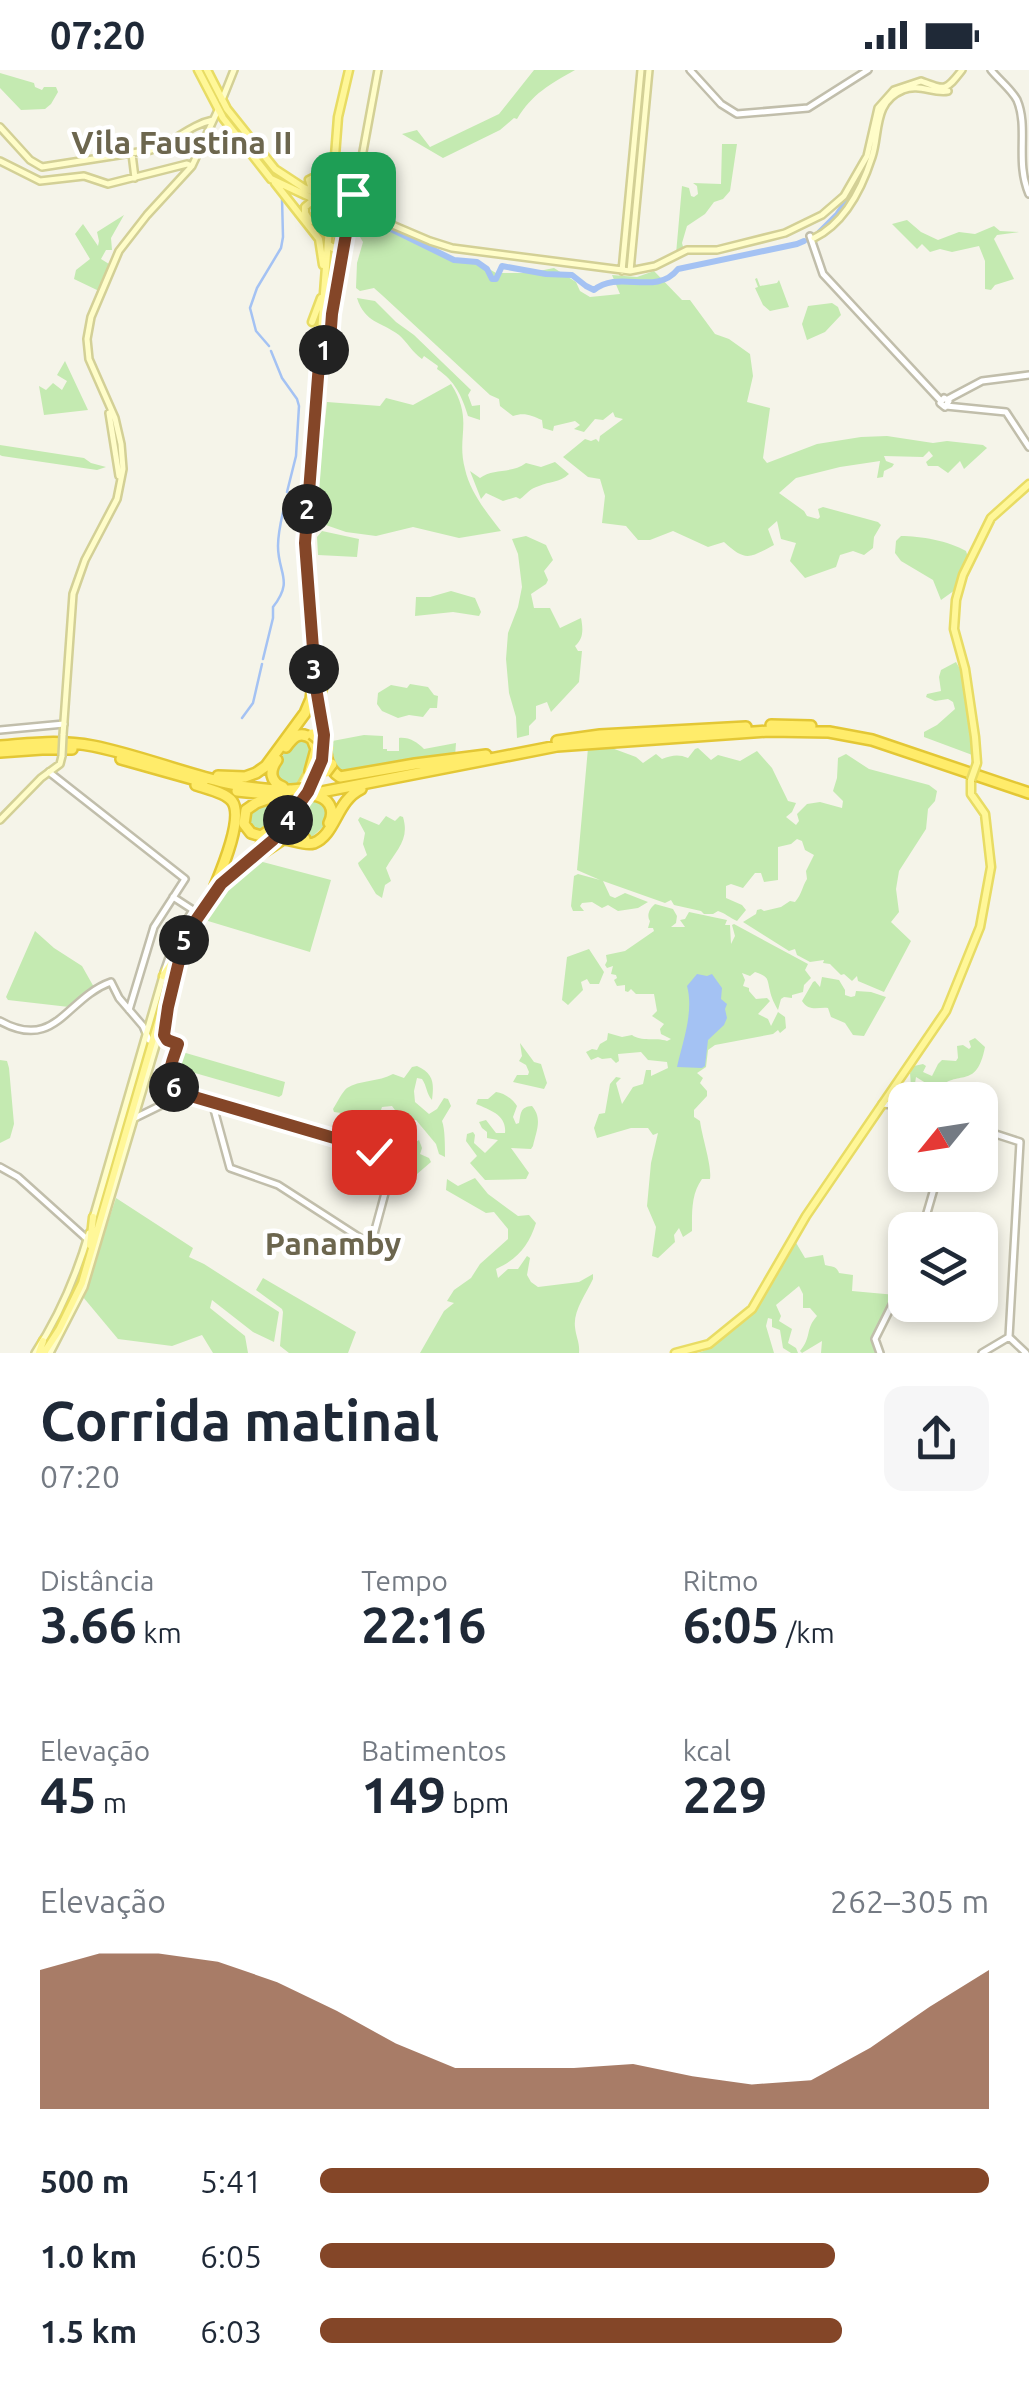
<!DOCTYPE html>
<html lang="pt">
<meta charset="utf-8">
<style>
:root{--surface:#fff;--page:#f6f6f7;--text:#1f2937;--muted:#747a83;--accent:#844628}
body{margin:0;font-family:Ubuntu,sans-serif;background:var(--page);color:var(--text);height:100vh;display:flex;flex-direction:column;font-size:38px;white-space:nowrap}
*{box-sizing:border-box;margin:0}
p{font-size:32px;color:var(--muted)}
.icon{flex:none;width:55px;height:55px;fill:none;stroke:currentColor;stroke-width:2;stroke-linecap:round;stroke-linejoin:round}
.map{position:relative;height:1283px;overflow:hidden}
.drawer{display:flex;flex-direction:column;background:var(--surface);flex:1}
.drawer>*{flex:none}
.needle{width:65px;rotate:240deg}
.tools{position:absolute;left:888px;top:1012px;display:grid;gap:20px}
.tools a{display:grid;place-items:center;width:110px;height:110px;border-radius:20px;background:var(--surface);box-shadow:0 5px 15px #0003;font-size:50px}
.pin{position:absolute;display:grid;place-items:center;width:85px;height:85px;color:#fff;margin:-42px;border-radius:20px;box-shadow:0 5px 15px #0006}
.km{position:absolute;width:50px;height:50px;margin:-25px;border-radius:50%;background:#222;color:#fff;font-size:28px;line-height:50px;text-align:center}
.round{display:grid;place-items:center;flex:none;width:105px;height:105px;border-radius:20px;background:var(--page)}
.headline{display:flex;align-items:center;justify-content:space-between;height:170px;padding:0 40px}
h1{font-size:55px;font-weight:700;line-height:75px}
.figures{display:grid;grid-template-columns:repeat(3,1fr);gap:15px;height:170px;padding:10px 40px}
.figures div{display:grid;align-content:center}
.figures b{font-size:50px;font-weight:700}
.figures small{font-size:28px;font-weight:400}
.figures p{font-size:28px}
.chart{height:280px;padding:20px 40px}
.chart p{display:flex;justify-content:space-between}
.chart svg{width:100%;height:180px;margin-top:10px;fill:var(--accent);opacity:.7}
ul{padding:0 40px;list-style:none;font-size:32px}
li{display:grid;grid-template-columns:160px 120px 1fr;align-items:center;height:75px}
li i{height:25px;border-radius:12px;background:var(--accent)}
.status{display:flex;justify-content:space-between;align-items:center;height:70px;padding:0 50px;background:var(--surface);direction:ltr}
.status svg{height:28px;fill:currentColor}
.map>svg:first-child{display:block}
.green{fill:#c4eab1}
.water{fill:#a4c2f3}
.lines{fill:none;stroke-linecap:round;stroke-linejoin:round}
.stream{stroke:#a4c2f3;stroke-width:2.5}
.canal{stroke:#a4c2f3;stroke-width:5}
.river{stroke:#a4c2f3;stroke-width:6}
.tertiary-casing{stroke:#c1beab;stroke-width:10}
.secondary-casing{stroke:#d3d096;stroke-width:10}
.primary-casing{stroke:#e8dc64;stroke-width:11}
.motorway-casing{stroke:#e3c735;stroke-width:14}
.tertiary{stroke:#fff;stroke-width:5}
.secondary{stroke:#fffdc9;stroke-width:5}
.primary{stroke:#fff798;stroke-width:6}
.motorway{stroke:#ffec6a;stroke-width:9}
.secondary-bridge-casing{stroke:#d3d096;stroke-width:10;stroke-linecap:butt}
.primary-bridge-casing{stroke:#e8dc64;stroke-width:11;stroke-linecap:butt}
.motorway-bridge-casing{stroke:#e3c735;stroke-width:14;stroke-linecap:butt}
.secondary-bridge{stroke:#fffdc9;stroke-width:5}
.primary-bridge{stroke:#fff798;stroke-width:6}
.motorway-bridge{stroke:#ffec6a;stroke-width:9}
.route-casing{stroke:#fff;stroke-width:20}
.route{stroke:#844628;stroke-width:12}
.labels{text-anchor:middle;stroke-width:9;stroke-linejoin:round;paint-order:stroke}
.quarter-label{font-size:32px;font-weight:bold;fill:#6c664e;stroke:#fff}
</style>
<div class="status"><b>07:20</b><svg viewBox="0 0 49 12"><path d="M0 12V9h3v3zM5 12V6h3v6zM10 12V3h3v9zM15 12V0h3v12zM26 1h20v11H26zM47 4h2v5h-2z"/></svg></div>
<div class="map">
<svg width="1029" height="1283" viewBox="0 0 1029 1283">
<rect width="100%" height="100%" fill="#f5f4e9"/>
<path class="green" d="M534,0h41c-26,15 -42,23 -58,49l-3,-1 -14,12 -57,28 -41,-24 15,-4 13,17 69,-33z
M0,3l34,10 1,4 7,3 2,-3h12l2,5 -7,12 -6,5 -24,1 -21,-22z
M722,74h15l-7,47 -7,8 -9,3 -9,12 -18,12 -5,17 2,7 -8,4 6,-68 7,2 2,8 3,1 4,-3 -1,-8 -4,-3 28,1z
M124,145l-13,23 1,12h-6l-5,9 8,5 -10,27 -25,-12 2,-9 14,-11 -15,-25 8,-10 15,22 1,-5 -2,-9z
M907,150l14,12 17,8 21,-8 16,2 19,-8 6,5 19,1 -22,3 -3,4 20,40 -19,6 -4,5 -6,-1v-28l-6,-15 -27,6 -12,-3 -10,3 -8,-8 -5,5 -25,-25z
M376,151l31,12 41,26 7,3 17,-3 24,14h33l25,-5 22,14 4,9 10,6 30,-3 -8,-19 25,2 17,-6 28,29h8l25,34 14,5 21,15 3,22 -6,26 23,6 -7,50 4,5 50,-19 44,-7 26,-1 46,7 14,-2 36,4 4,3 -23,21 -4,-8 -12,12 -10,-7h-10l-2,-4 7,-6 -4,-5 -6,6 -39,-1 2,5 8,3 -2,3 -8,4 -1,6 -6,1 3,-17 -40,6 -44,11 -17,15 25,18 3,5 11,3 2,-2 -2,-8 5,-2 55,15 3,3 -7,12 -1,11 -9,7 -11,-4 -13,4 -4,12 -31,11 -15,-17 6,-18 -15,-4 -4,-18 -9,8 6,16c-25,13 -28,17 -50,-3l-16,5 -35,-16 -23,9h-12l-12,-14 -24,-3 3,-27 -5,-17 -12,-2 -25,-20 22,-18 6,2 5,-2 3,3 1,-6 23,-17 -8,-2 -2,-5 -10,8 -8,-1 -11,13 -10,-3 6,-4 -5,-4 -21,5 -1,5 -10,-3 -1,-8c-11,-5 -18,-8 -29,-4l-13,-10 -1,-7 -9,-4 -107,-99 -9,-8 -14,3 -4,-3 1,-25 6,-21 -3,-5h-4l-3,-5c6,-6 15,-8 23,-11z
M757,208l3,8 17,-3 2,-3 10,27 -19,4 -7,-6 -8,-17 3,-1 -3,-8z
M357,228l18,3 21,21 18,13 57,55 -3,5 4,11 8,-1v15l-12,-4c-6,-20 -13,-35 -31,-47l1,-3 -14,-10 -2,3c-10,-7 -15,-17 -23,-24 -19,-14 -34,-12 -42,-37z
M832,233l6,4 3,8 -16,17 -18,8 -5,-16 6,-18z
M65,291l23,49 -44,5 -5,-29 7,4 7,-7 9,7 5,-9 -10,-6z
M451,314c23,36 5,52 14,85 5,23 22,44 36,62l-42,7 -46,-11 -37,9 -30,-4 -26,-9 -6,3 13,-124 53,4 6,-8 27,7z
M0,375l84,13 7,5 15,4 -9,3 -95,-14 -2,-1z
M555,392l14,12c-10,9 -19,7 -30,12 -10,3 -12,8 -19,13l-4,-2 -13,4 -17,-8 -5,6 -11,-28 10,7c13,-10 32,-4 46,-15l15,4z
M322,461l37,8 -2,18 -39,-2 -1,-18z
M526,466l20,9 7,15 -9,11 4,9 -2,4 -15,10 3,14h16l10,20 21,-10c2,10 3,21 -6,28l3,5h4l-3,31 -28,30 -4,-10 -11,4v13l-7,7v9l-12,3 -1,-21 -7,-24 -3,-34 2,-26 10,-26 4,-20 -4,-33 -6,-15z
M901,466c19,0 48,5 65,15l2,6 -5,14 -6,8 -2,11 -14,10 -8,-20 -32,-19 -6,-8 1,-12z
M451,521l24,7 6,14 -2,4 -26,-4 -38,4 1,-19h14z
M956,592l4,7 15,87 -51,-19v-5l13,-7 18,-16 -2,-7 -5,-3 -13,2 -9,-4 1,-3 14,-3 -2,-14 2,-7z
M410,614l18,3 6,8 4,1 -1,12h-7l-7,9 -14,-2 -11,3 -16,-7 -5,-7 1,-11 13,-8 16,3z
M364,665l19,1v13h4v2h12v-13c10,-1 18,4 25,11l32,-6 -1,14 -119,17 -2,-17 -7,-15z
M297,666l17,7 -8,29 -8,15h-10l-13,-6 -1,-14z
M609,677l27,10 7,6 13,-9 6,5c10,-4 17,-5 26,-1l7,-9 3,-1 13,12 7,-5 22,6 17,-10 15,17 16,33 8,2 -4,9 -6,5 10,8 3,-4 -2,-7 10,-10 13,-2 22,6 1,-7 -10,-10 4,-13 1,-20 8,-4 23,15 60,16 8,6 -2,10 -7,8 -2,20 -27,42 -3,18 3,23 -8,10 20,19 -27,51 -26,-11 -1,-5 -5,5 -8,-7 -3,1 -11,-11 -7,-1 1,-3 -14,2 -13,-7 -2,-6 -6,2 -46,-29 13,-8 1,-4 4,-1 3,2 17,-4 9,-6 5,1c7,-8 7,-15 12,-23l-1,-8 8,-16 -9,-5 -3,-9 -5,-2 -6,5 -13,3v33l-14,2 -3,-9h-6l-12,15 -12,-4 -5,2v12l16,7 4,5 -9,11c-7,-3 -12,-8 -19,-10l-5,3h-9l-3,-3 -27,-6 -3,-5 -6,3 -62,-22 7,15 5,2 10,-5 23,9 -10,6 -20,3 -10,-6 -6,3 -10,-6 -10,1 -2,3 4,5h-11l-2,-5 3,-30 4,-2 22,6 -23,-10 11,-122z
M316,727l10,4 3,20 -18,17 -9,-1 -9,-19 14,-20z
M274,729h16l-22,32 -16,2 -4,-4v-19z
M386,746l9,5 5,-5 3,1c7,23 -7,33 -17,51l5,13 -6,4 -3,13 -6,-4 -17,-28 -1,-3 9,-8 -4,-11 2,-11 -7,-13 2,-3 19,8z
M259,791l72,19 -21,72 -102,-31 -5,-10 27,-31z
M655,834l18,5 4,7 -1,7 -5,4h14l-5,-7 5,-1 4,-7 38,8 -2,5h5l1,19 4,-8 -3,-11 2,-1 74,40 -3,6 6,8 -7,7 -1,7 -11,3v3l-8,-1 -3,2 -3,11c-3,-5 -7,-13 -8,-19 -3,-13 -1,-14 -15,-19l-5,4 -8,-3 3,7 -2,6 6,2v3l7,8 11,-1 3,3 -12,13 10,5 3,7 7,-14 7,5 1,11 -6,5 -2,-3 -5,4 -58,11 -7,5 -2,17 -9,6 6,5 -3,5 7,8v5l-13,14v7l6,4c2,16 12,45 10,58h-8c-11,15 -10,34 -10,52l-9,6 -4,-9 -5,7 1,7 -17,16 -6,-2 4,-29 -9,-21 4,-43 7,-30 -5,2 -5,-7h-17l-34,10 -3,-10 5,-14 6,-1 5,-29 6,-7 5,1 -5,5 6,21 11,-17 10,-3 3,-14h5v6l17,-8 -1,-6 -19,-2 -7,-8 -23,2 1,7 -3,2 -5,-5 -9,1 -4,-2 -7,3 -5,-8 6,-3 5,1 3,-6 7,-4 1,-7 14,4 10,-2c9,7 24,2 35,6l4,-2 -10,-5 -1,-5 4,-5 -12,-8 5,-5 -3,-17h-18l-5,-5 -3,3 -3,-1v-6l-8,1 -3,-6 3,-2 -1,-3 -5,-1 2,-8 -6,2 -2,-3 2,-4 -1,-6 19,-4 29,-20 -1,-3h-5l2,-7c-4,-6 0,-13 5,-17z
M35,861l19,17 28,18 13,23 -26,18 -61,-7 -2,-3z
M589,879l15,23 -5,12h-9l-3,-5 -6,3 2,8 -15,15 -6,-5 5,-43z
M822,907l17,3 6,10v5l6,2 4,-1 1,-5 15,1 15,5 -22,39 -11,-1 -8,-12 -14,-6 -3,-9c-10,-1 -19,4 -26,-7l11,-19 2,-1 5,6z
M975,968l10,9c-9,45 -27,20 -48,43l1,10h-11l-6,-9 6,-2 2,-4 -13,-8 -2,13 4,10 -20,2 13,-16 -1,-13 4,-7 9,-2 3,2 -3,6 9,4 6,-12 4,-4 14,1 2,-3 -1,-12 6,-1 6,4 2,-2 -2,-6z
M520,973l14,19 7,2 6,19 -3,6 -31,-7 4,-7h11l1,-3 -3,-7 -7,-4 3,-5z
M179,981l106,31 -3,13 -3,2 -105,-30z
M0,990l7,1 2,7 5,56 -4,14 -10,5z
M417,996c17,8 17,17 15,34 -6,-7 -5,-14 -10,-21l-5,-1 -3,13 1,11 14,12 8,-5 7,-11 4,1 3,7 -9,15c3,7 3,26 3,36l-6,-3 -3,-10 -20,-24 -9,1 -1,18 5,6 8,-5 3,8 -2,6 9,4 2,4 -14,12 -11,-9 -3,-13 -6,-8 3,-9 -2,-3 2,-15 -8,-11 -10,1 -2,6 -6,4 -9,-4 -12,3 -4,-2 -15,-2 -1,-3c4,-6 9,-17 14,-21 12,-8 32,-6 46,-14l11,4 8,-11z
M496,1022c8,1 17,7 21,14l-4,11 3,7 3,-1c2,-10 1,-16 13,-17 11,13 4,25 1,40l-2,3 -20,-1 18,25 -3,6 -41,1 -15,-17 7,-7 -11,-15 1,-7 6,-2 2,3 -1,8 11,10 13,-13 -11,-2v-6l-5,-4 -3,-6 7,-2 10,13h9c2,-18 -15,-23 -29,-29l2,-5h10z
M475,1108l13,16 30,22 11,-1 7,8c-7,22 -18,36 -40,46l2,9 10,-9h10l9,-13 3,2 -3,17 4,7 7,5 41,-5 14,-8v5c-7,15 -20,32 -18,48 1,10 5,16 4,26h-159l24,-42 10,-8 -7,-2 7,-11 17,-12 9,-14 28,-25v-10l-14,-17 -8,1 -40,-23 1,-11 11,7z
M116,1128l77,50 -4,9 15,7 75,48 -5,30 -21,-10 -41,-32 -2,8 35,28 3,17h-35l-11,-18 -30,11 -54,-7 -35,-42z
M795,1171l10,17 18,-3 2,10c6,2 11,0 14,8l14,2 -1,16 44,4 -22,41 -1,7 6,10h-58l1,-12 -20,12 -2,-2c12,-14 5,-22 17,-35l-7,-8h-7v-14l-4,-8 -23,19 5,11 -2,5 13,8 -4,14 8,5 2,5h-7l-8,-5 -3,-18 -8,-3v-8l-4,-1 -2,8 8,27h-77c14,-3 22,-11 33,-21 30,-25 46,-57 65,-91z
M263,1208l93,54 -8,21h-59l-9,-7 3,-34 -1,-3 -26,-19z"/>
<path class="water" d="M697,904l10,2 5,-2 10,14 -1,11 6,5 -2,5 2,9 -3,7 -16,15 -3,26 -3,2 -25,-1c6,-26 17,-56 10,-81z"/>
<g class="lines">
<path class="stream" d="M202,0l1,1
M224,44l9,11
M269,276l-13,-15 -6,-23 7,-20 24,-40 2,-11 -1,-39
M271,281l11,27 15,21 2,7 -3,50 -9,36
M263,589l10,-41v-11c21,-27 5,-33 5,-61 0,-17 5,-32 8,-48
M242,648l11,-15 9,-39"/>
<path class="canal" d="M819,162l18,-18 19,-28"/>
<path class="river" d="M239,62l34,42 11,9
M327,132l36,15
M371,152l20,7 63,31 23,2 10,7 5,10h4l6,-13 44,8 26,1 14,11 8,4c25,-21 62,7 84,-21l119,-25 7,-3"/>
<g class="tertiary-casing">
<path id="tertiary" d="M690,0l31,34 16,10 71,-6 60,-38
M991,0c8,10 20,19 26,30 12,28 -2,61 12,94
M810,166l13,38 118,127
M944,328l5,3 -4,6 -5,-4z
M948,329l34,-18 47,-6
M946,336l60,6 23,35
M0,660l64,-6
M49,702l136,107 -31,48 -25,83
M164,902l12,-35 17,-27 -20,-13
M0,951c56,31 66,-23 111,-39l8,16 24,28 6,14
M160,970l18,4 -9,33 5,10 10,7 170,50 37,18 -3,20 -17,63 -93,-60 -48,-17 -18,-66
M882,1034l23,2
M135,1048l49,-24
M980,1059l40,13 -11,195
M0,1097l18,10 69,62
M922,1160l16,-55
M1009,1267l17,16
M880,1283l-5,-14 30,-60
M982,1283l27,-16"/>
</g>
<g class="secondary-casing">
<path id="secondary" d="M222,30l12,-30
M0,57l30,33 12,7 109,-17c23,-7 38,-25 62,-30
M132,84l3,24
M0,91l40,20 44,-5 24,8 79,-20 5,2
M350,117l9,-30
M357,121l7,13 13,13
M355,125l23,-125
M336,131l94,40 22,7 178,23 25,-5 32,-16h30l68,-17 37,-18 22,-19 23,-40 11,-48 16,-18 27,-9c24,9 24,11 41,-11
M336,139l29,13 12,-2
M814,168c31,-15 48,-50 58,-81 8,-24 1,-55 31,-67 16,-7 30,4 45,1
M345,175l9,-19 9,-4
M622,201l19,-201
M630,201l19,-201
M335,226l8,-38
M330,271l4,-71 7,-13 7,-36
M109,343l10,63
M63,665l10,-141 12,-34 32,-61 6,-30 -2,-25 -6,-26 -26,-59 -2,-20 4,-22 28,-66 28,-36 45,-49 26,-56
M0,750l41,-42 19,-14 2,-8
M168,943l-3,24 10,7
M93,1148l70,-242
M35,1283c25,-38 41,-76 54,-120
M50,1283l34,-66 87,-292 11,-46"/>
</g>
<g class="primary-casing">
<path id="primary" d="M198,0l25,48 48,61 62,29c14,12 8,22 5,38l-5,2 -4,-3
M207,0l20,39 48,60 29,19 32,13 11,-5 2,-13 -4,-6 -9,1 -4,8
M333,112l5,-65 11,-47
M275,113l44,56 4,26
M312,119l-3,-9 10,-5 7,6 3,9
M318,132h-7l-6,5v6l4,7 10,3 8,-9
M312,252l9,-24
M323,282l3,-8 4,-3 -4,-2 -2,-9
M316,584c5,8 13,17 10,26 -2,9 -5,9 -6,21
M322,650l-6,-32 -11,-145 25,-329
M977,693l-2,-26 -10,-68 -11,-40 2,-29 7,-25 28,-57 38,-34
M310,718l13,-35
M269,775l20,-26
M244,790c29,-25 48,-57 66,-90
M163,906l9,-14
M90,1175l3,-28
M39,1283l4,-12
M44,1283l15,-23 23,-47 99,-340 40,-59 35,-28
M675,1283l34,-9 43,-35 54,-93 140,-205 34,-84 11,-60 -6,-53 -14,-20v-14"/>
</g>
<g class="motorway-casing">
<path id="motorway" d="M322,650c6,21 -2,44 18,57l75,-13 71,-9
M771,655l40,1
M557,671l43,-6 146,-8
M0,676c31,-3 62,-6 93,0 66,13 130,46 198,44
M286,677c7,-10 14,-17 26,-8l4,10 -6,22
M0,682l42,-3h30
M121,689l82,23
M277,690c-8,11 -7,22 6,27
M218,706l27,1 11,-4 10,-7 39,-53 6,-14 2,-16
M196,715c11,4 29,7 36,16 12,16 -10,68 -17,85
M237,721l49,5
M311,724l246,-48 212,-15 60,1 43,8 157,53
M313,725c15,2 23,14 16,28
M270,728l-14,5 -10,7 -2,14 7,9 10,3 15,-10
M303,730l-12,22 3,9 11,8
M253,789l30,-20c10,0 21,7 31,4 22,-9 22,-42 47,-54"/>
</g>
<use href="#tertiary" class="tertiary"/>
<use href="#secondary" class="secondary"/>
<use href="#primary" class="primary"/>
<use href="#motorway" class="motorway"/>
<g class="secondary-bridge-casing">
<path id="secondary-bridge" d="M350,152l5,-27
M62,686l1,-21"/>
</g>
<g class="primary-bridge-casing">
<path id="primary-bridge" d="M330,144l2,-20
M971,710l6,-17"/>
</g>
<g class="motorway-bridge-casing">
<path id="motorway-bridge" d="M312,664l17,14
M326,702l6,-8
M291,720l24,-2"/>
</g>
<use href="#secondary-bridge" class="secondary-bridge"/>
<use href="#primary-bridge" class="primary-bridge"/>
<use href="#motorway-bridge" class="motorway-bridge"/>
</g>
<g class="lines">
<g class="route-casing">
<path id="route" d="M353,124l-21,120 -2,27 -5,4 -6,19 -14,179 11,145 8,47 -2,25 -14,32 -35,48 -52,44 -36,52 -17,71 -4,28 3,5 11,4c-7,23 -17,35 6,50l157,46 33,12"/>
</g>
<use href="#route" class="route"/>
</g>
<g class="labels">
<g class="quarter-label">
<text x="182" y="84">Vila Faustina II</text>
<text x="333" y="1185">Panamby</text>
</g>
</g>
</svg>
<div class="tools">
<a><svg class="needle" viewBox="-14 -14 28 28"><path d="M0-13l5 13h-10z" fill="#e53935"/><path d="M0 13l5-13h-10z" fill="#747a83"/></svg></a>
<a><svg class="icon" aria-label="layers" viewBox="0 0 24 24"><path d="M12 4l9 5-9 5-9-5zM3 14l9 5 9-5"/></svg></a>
</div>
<div class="pin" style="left:353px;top:124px;background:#1e9e55"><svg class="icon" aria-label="arrive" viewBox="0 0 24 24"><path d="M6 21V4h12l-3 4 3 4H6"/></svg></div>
<div class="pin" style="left:374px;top:1082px;background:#d93025"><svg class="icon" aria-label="check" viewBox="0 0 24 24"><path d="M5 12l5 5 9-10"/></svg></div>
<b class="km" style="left:324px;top:280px">1</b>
<b class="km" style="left:307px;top:439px">2</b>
<b class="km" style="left:314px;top:599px">3</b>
<b class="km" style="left:288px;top:750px">4</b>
<b class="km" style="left:184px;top:870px">5</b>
<b class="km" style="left:174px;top:1017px">6</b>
</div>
<section class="drawer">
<div class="headline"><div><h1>Corrida matinal</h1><p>07:20</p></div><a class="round"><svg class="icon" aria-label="share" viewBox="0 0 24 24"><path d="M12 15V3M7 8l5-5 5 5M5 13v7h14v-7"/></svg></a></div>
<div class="figures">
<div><p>Distância</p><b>3.66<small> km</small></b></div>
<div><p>Tempo</p><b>22:16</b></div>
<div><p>Ritmo</p><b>6:05<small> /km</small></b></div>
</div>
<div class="figures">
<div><p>Elevação</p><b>45<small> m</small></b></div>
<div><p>Batimentos</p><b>149<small> bpm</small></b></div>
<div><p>kcal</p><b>229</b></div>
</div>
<div class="chart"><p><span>Elevação</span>262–305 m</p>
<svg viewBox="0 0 160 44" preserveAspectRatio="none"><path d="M0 44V10L10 6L20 6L30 8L40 13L50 20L60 28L70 34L80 34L90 34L100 33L110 36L120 38L130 37L140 29L150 19L160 10V44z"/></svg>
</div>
<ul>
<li><b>500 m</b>5:41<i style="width:100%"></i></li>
<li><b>1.0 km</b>6:05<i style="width:77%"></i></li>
<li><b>1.5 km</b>6:03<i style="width:78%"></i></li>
</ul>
</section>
